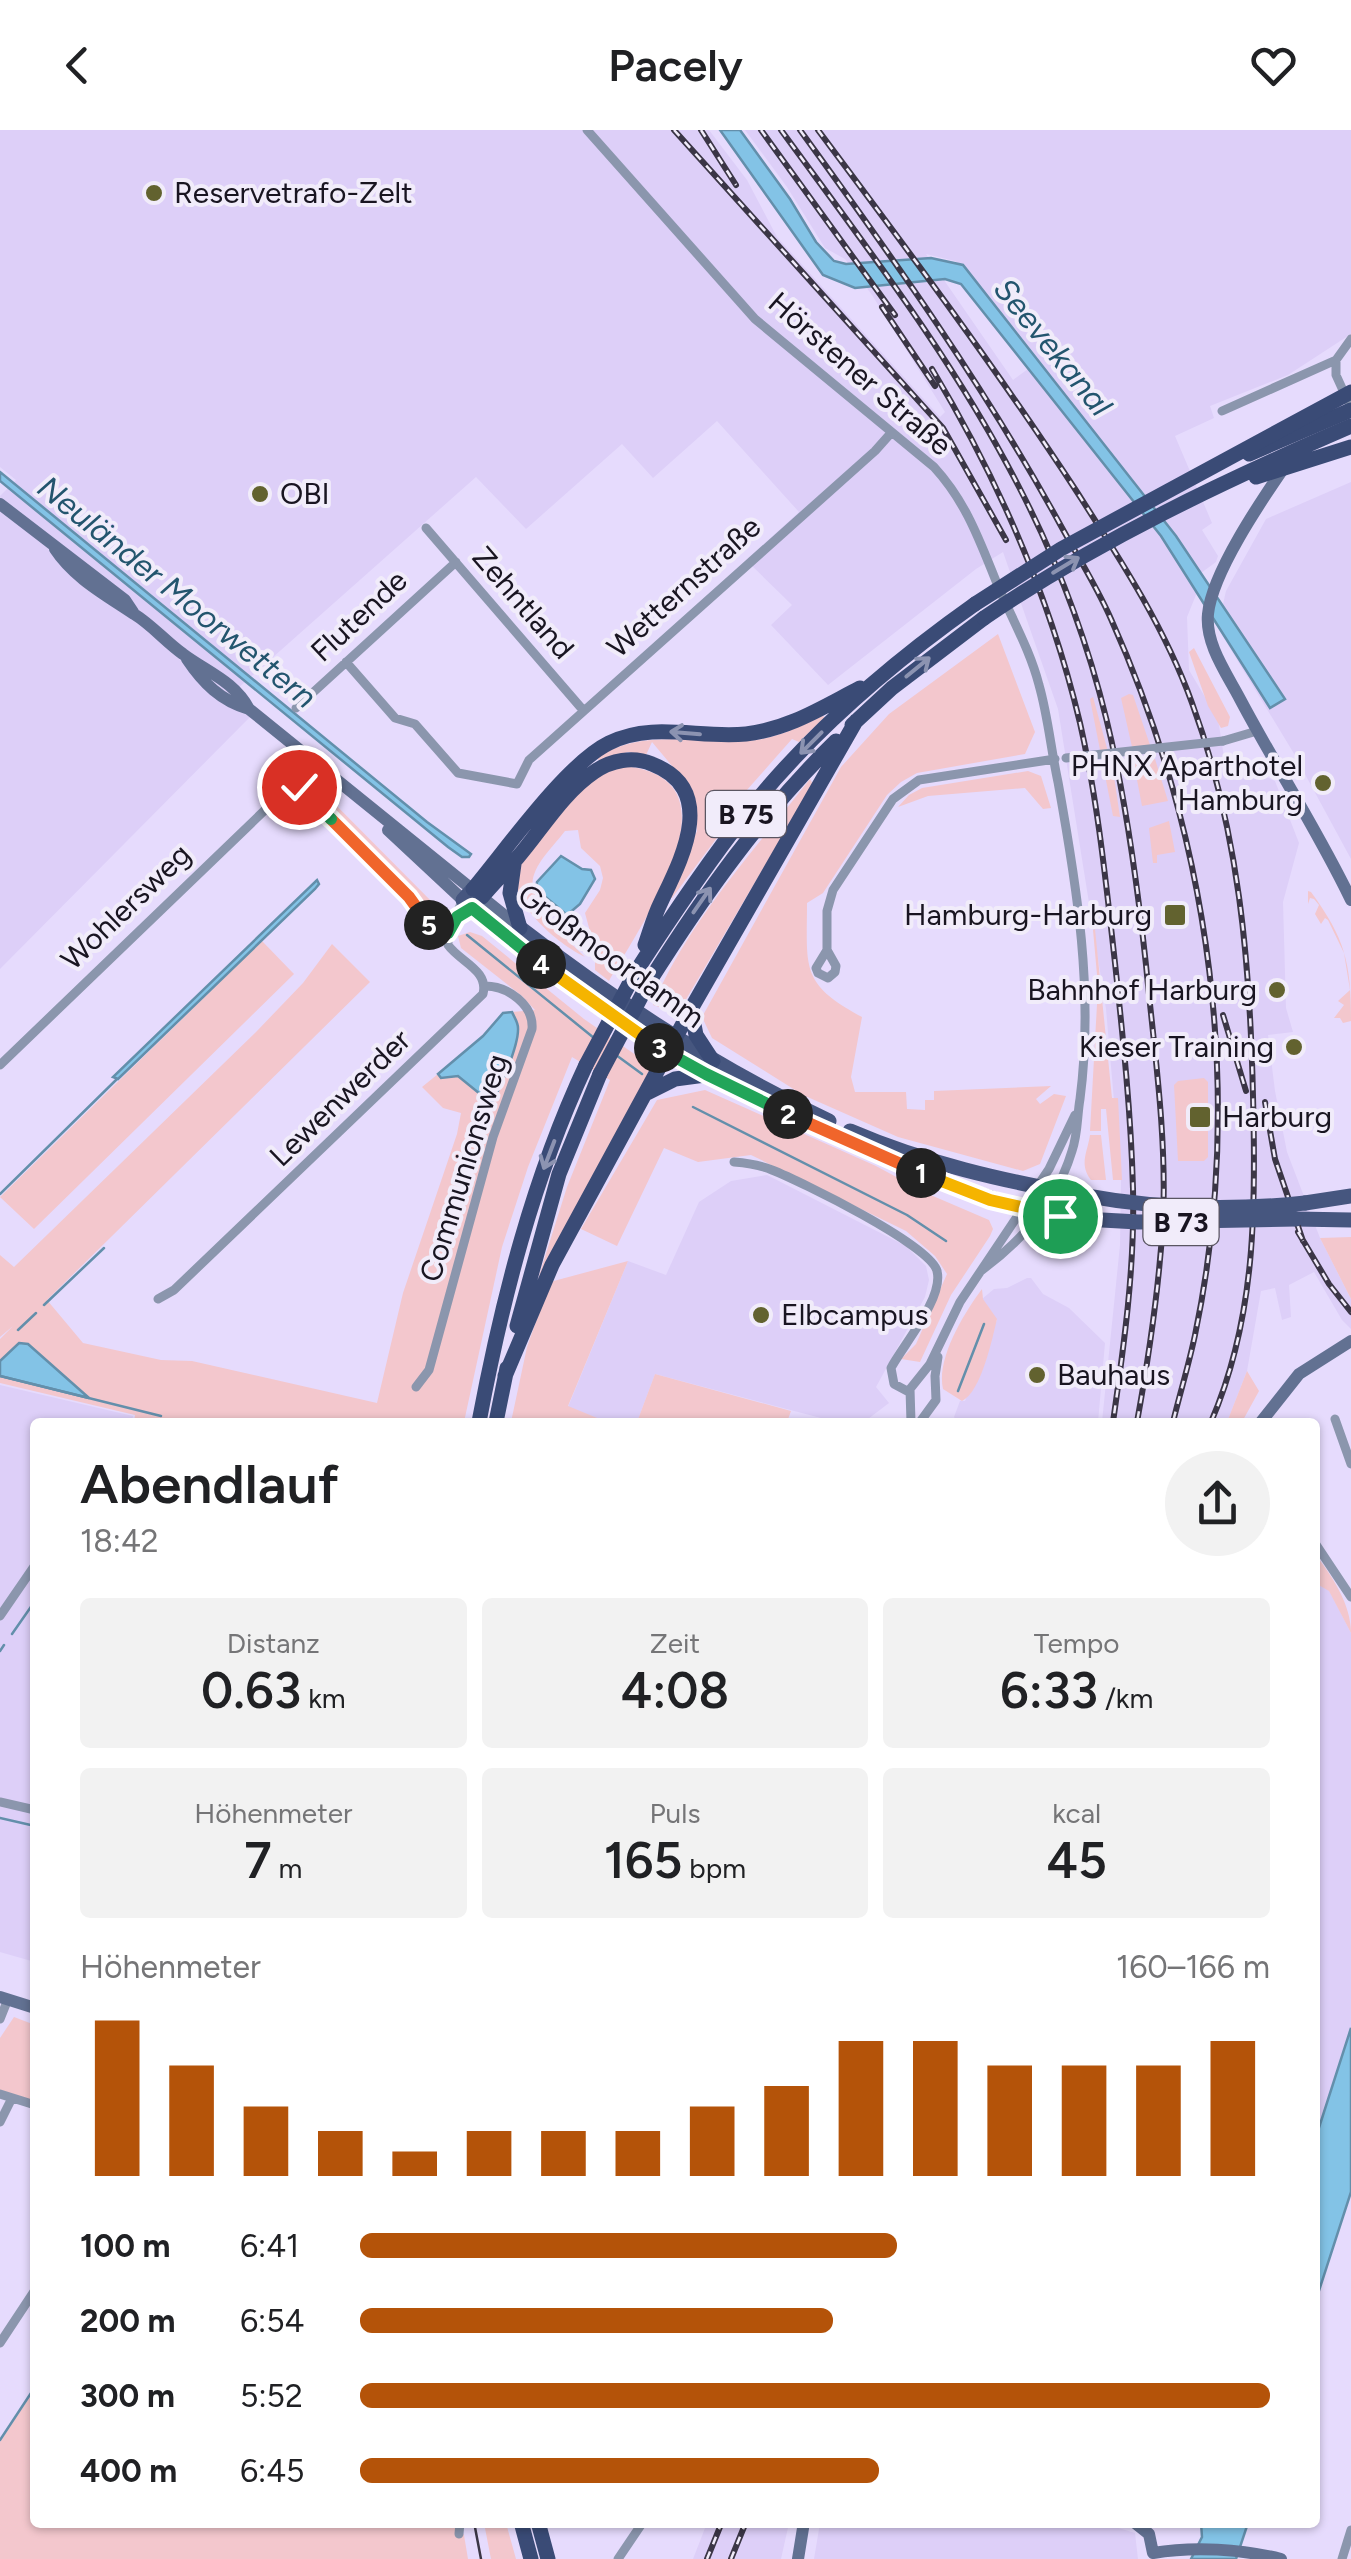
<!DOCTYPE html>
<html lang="de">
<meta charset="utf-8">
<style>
:root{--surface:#fff;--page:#f2f2f2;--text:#202124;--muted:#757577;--accent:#b45309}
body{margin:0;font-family:Figtree,sans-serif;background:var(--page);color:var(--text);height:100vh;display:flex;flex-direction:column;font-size:38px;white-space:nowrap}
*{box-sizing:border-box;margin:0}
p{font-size:32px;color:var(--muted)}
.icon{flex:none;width:55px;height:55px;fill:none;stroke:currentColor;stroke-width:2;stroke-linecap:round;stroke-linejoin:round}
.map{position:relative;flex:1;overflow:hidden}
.details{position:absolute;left:30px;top:1288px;width:1290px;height:1110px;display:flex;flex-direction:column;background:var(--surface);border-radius:10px;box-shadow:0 2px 8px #0004}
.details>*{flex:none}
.pin{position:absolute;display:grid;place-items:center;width:85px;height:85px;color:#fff;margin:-42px;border:5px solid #fff;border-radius:50%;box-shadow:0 2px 10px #0007}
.km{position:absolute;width:50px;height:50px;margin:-25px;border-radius:50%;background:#222;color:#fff;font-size:28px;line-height:50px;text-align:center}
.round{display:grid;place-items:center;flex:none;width:105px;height:105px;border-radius:52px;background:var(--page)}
.overview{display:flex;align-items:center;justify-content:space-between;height:170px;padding:0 50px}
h1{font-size:55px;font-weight:600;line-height:75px}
.stats{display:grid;grid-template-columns:repeat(3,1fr);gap:15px;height:170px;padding:10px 50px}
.stats div{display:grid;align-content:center;border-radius:10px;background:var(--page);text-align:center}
.stats b{font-size:50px;font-weight:600}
.stats small{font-size:28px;font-weight:400}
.stats p{font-size:28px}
.chart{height:280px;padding:20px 50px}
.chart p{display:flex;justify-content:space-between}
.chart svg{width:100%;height:180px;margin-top:10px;stroke:var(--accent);stroke-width:6}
ul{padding:0 50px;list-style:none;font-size:32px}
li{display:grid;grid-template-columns:160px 120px 1fr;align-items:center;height:75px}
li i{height:25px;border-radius:12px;background:var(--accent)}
header{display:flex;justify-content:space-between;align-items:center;height:130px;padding:0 50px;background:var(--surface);font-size:45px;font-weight:600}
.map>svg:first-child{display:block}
.built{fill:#ddcff8}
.green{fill:#f3c7cd}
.water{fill:#83c3e6;stroke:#638fab;stroke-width:2.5}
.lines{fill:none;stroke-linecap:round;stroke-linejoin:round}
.stream{stroke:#638fab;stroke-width:2.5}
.minor{stroke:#8b96ad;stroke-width:9}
.secondary{stroke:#627192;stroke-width:12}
.primary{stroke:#46567f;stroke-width:15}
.trunk{stroke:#3a4b76;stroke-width:15}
.tram{stroke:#3b3646;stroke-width:2.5}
.rail-casing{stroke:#3b3646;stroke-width:6}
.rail{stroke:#f1ecfa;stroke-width:2.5;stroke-dasharray:8;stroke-linecap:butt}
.minor-bridge{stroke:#8b96ad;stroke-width:9}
.primary-bridge{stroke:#46567f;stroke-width:15}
.trunk-bridge{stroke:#3a4b76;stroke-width:15}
.oneway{stroke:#8c93b1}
.split-1-casing{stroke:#fff;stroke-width:20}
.split-2-casing{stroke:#fff;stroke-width:20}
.split-3-casing{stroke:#fff;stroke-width:20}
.split-4-casing{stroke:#fff;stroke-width:20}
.split-5-casing{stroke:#fff;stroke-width:20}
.split-6-casing{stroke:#fff;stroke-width:20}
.split-7-casing{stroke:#fff;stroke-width:20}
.split-1{stroke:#f5b400;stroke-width:12}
.split-2{stroke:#f0652b;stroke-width:12}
.split-3{stroke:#22a559;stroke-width:12}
.split-4{stroke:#f5b400;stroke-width:12}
.split-5{stroke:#22a559;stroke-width:12}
.split-6{stroke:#f0652b;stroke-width:12}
.split-7{stroke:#22a559;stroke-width:12}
.poi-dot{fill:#62622f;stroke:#f1ecfa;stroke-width:4}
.labels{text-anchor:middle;stroke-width:8;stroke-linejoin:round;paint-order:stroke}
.shield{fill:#f1ecfa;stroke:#5a5662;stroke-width:2.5}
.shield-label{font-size:28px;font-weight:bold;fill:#191521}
.poi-label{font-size:30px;fill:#191521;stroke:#f1ecfa;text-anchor:start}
.street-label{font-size:30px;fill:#191521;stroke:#f1ecfa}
.water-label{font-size:32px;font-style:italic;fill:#23556e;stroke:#f1ecfa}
</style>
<header><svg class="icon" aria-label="back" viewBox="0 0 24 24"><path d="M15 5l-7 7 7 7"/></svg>Pacely<svg class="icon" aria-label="heart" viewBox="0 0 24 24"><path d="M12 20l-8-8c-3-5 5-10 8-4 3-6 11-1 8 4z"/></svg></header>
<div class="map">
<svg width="1351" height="2429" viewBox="0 0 1351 2429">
<rect width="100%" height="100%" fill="#e6dbfd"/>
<path class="built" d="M0,0h709l38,50 30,57 163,180 5,-5 -73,-117 -27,-36 -20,-11 -38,-61 -42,-57h606v204l-63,41 -78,31 4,12 -39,18 37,87 -10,7 16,26 -2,6 -15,11 -225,-293 -21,-19 -29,-7 87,126 15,-11 95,114 75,107 -11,27 2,53 29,49 6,38 51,24 24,62 -16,59 3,106 7,24 -25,3 7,56 12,61 33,86 31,61v30l-9,-9 -28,-48 -25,13 2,32 -9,3 -7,-32 -14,3 -14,80 -20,51h-125l18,-177 1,-64 -15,-172 -48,-300 -55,-157 -27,17 -148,116 -57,-60 21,-20 -46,-45 53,-48 -82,-91 -64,57 -31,-34 -96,85 -50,-52 -248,220 22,20 -250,252v-473l16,-16 -16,-13z
M1351,352v377l-58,-107 -71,-117 -2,-18 6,-26 40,-72z
M767,1045l139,71 20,20 3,14 -4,17 -49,90 13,16 -25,19h-28l-181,-48 -18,48h-30l-39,-15 60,-146 38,14 33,-73 32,-21z
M1027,1148h4l12,16 26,14 36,35 -7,79h-141l-3,-5 6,-16h5l32,-81 -15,-21 12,-10 13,-1z
M0,1255l133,31 -1,6h-97v540l-35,-10z
M1315,1453l14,7 22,43v395l-36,112z
M707,2393h82l-8,36h-88z
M1102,2393l33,10 3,26h-324l6,-36z"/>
<path class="green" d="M998,504l37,98 -10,22 -108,19 -16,9 -14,13 -64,98 -16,10c0,65 -7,81 55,114l-11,60 4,15h51l1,17 18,1v-10h9v-9l117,-5 -15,13 4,5 14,-10 12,2 -26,68 -17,7 -125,-34 -95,-42 -91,-57 -10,-21 139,-250 48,-53z
M1194,518l36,69 -2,9 -7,2 -13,-22 -19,-54z
M1129,564l4,1 17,50 -18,2 -11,-49z
M1093,567l20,73 7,47 -7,-1 -23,-117z
M822,586l3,1 -26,25 -7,-3 -77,87 7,5 -50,67h-3l28,-67 -4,-40 -41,-49 -6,13 -18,-3 -28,9 -4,-3c50,-32 105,-12 160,-18 23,-3 45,-14 66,-24z
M1155,629l13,42 -26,5 -8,-42z
M622,636c127,10 17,161 -13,215l-14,-11v-20l-10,-37 15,-23 3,-12 -3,-12 -19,-18 -3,-18 -13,1c-15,20 -42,42 -29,66l-5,8 54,52c-26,-12 -82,-58 -67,-91 6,-14 24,-29 34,-42 20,-25 39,-48 70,-58z
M1028,641l13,5 10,32 -8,1 -18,-21 -97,8 -30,11 11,-12 13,-7z
M305,644l132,133 -7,9 -131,-135z
M810,649l3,5 -135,229 -25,-8c33,-81 103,-157 157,-226z
M1169,691l6,31 -18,3v8h-4l-4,-35z
M1308,761l3,1c35,48 40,72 40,129l-8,2 -3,-5h-6l10,-13 -6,-4 12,-11 -6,-37 -16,-33 -3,-2 -4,6 -6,-10 4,-9 -5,-6 -4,-1 -2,6z
M1095,799l17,169h6l4,82h-9l-7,-71h-5v22h-11l8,-145 -5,-56z
M470,802l12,4 102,83 69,48 -115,212 29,-92 43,-107 -38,-23 -44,110 -26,80 -38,175h-330l1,-7 -135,-32v-44l13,-13 -13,11v-82l14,12 242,-235 47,-49 29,-39 38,38 -323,318 36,43 78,17 31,1 185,42 26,-110 54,-159 4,-21 -18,-5 -21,-21 16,-13 3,3 17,-2 27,23 2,8 31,-78 -6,-16 23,-2 -13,-14 -61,-48 -3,-12z
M262,811l32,33 -260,255 -34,-32z
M1204,948l4,4v75l-4,4h-26l-4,-76 4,-4z
M705,960l171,76 50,27 63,27 4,9 -3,7 -39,59 -31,67 -19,-3 15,-15 31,-70 -12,-18 -29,-25 -155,-76 -53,7 -34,-14 -47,98 -36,-17 76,-129z
M1090,1005h11l5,45h-15c-12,-16 -4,-26 -1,-45z
M1351,1107v62l-31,-61z
M628,1131l-60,145 39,16h-96l16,-75 23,-65z
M982,1159l1,10 14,20c-5,21 -16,73 -35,82l-19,-12c-7,-30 21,-76 39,-100z
M1247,1241l12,20 -17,31h-15z
M655,1244l136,37 -4,11h-150z
M1315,1424c17,22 36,50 36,79l-22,-42 -14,-8z
M14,1887l21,8v76l-35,-11v-52z
M35,2259v133l421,1 8,12 4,24h-468v-117z
M484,2393h22l10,36h-25z"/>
<path class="water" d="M720,0h20l50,69 26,43 18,19 12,3 85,-6 32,7 213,271 109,163 -15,9 -109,-172 -200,-252 -16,-5 -90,9 -32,-13z
M0,342l427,350 44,32 -2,3h-7l-14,-10 -448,-366z
M561,726l21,13 9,1 4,9 -15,25 -13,11 -31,-26 1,-7z
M317,750l2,4 -4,5 -197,190 -5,-2z
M512,882c2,5 6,10 6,16 1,17 -20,67 -30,80l-3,-10 -27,-22 -17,2 -3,-4 45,-38 20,-23z
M19,1213l9,1 61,54 -89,-22v-15z
M1351,1898v164l-36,111v-163z
M1201,2393h47l-12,36h-45l11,-22z"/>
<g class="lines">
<path class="stream" d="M467,805l127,103
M616,925l26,19
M693,977l214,108 39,26
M0,1064l117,-115
M44,1175l60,-57
M18,1200l18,-17
M0,1246l161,40
M958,1261l26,-67
M181,1291l7,1
M945,1292l1,-2
M12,1504l23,-33
M0,1521l4,-6
M0,1688l35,8
M0,2310l35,-53"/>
<path class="minor" d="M587,0l168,189 179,148c33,36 46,75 64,119 14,33 32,64 41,99 9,31 12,65 19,97 19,105 36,210 22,317 -3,17 -2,35 -8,52 -15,50 -49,89 -90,119
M1336,230v15l15,33
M1222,281l114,-51 15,-21
M426,398l157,182
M346,532l49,56 20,6 43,49 59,11 12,-24 346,-309 16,-18
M296,578l160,-146
M1223,611l34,-10
M827,820l9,16 -1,6 -7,6 -10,-5 -2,-5 11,-18v-39l6,-21 60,-91 26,-19 136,-21
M0,935l291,-280 8,2 110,110 16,26 23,10
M734,1032c13,1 26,3 38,8 28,11 159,75 165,101 7,27 -34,74 -46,97l3,16 15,8
M158,1169l16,-9 309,-296c6,-24 -23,-32 -35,-49v-14l15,-31
M416,1257l13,-17 64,-233 39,-108c2,-24 -24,-43 -47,-43
M1335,1289l16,45
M911,1292l-1,-33 20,-25 30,-62 89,-133 26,-54
M920,1292l16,-22 -1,-24 3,-19
M1315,1413l36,54
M0,1486l35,-51
M0,1672l35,8
M0,1889l8,-20
M0,1964l35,11
M0,1992l12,-24
M0,2213l35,-53
M459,2404l1,-12
M618,2429l25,-37
M1342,2429l9,-29"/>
<path class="secondary" d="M1285,336c-24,35 -73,107 -77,148 -3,30 19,60 32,85 36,68 78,132 111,201
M0,374l125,96 8,12
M55,419c19,29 51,46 79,65 18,11 32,28 49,40 24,18 51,27 66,55l271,219
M187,529c16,24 34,42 62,50
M388,700l75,70
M1261,1292l38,-48 52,-33
M0,1867l35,11
M1134,2392l15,12 4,19c41,-7 88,-4 128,6
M798,2429l6,-37"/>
<path class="primary" d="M473,759l-10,11c65,54 130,108 202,151 61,37 127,65 192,94 68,30 135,58 209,73
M520,798c97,75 198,141 309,193
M850,1001c74,32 154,50 232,64
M1305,1073l46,-7
M1296,1089l55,1"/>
<path class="trunk" d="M1249,324l102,-44
M852,595l40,-37 92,-70
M514,734l-4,29 10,35
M473,759c33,-39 93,-125 136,-146 44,-22 91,-4 137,-9 43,-5 77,-27 114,-46
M482,767c12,-14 24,-26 36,-40 24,-28 45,-64 76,-85 17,-12 39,-16 58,-8 67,26 29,96 9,138 -7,14 -11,29 -16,43
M635,843c36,-56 73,-111 114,-163 63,-79 144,-148 226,-206
M649,852c55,-87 113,-169 187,-241
M691,879l5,26 17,26
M647,963l28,-14 30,-4
M517,1196l42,-152 41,-100
M505,1246l47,-111 139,-256 165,-288
M479,1292c23,-122 54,-244 107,-357
M496,1292l11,-54
M521,2392l10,37
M538,2392l10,37"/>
<path class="tram" d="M474,2392l7,37"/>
<g class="rail-casing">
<path id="rail" d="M674,0l269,298 63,112
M701,0l35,55
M761,0l134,185
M781,0c84,115 173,230 238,357 83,160 108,301 127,478 8,84 21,170 17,256 -4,67 -14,135 -26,201
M800,0c93,128 185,257 261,396 17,31 36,61 50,93 100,223 134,476 84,716 -6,29 -15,58 -22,87
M818,0c89,119 178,238 259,362 43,67 88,136 115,211 47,128 58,258 61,393 3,112 3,222 -42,326
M882,177l53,79
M932,239c66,110 118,228 148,354 18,79 26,160 35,240 8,75 16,150 18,226 2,78 -9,156 -20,233
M1223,885l23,76
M1265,972l10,57 28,82
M1298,1102l31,52 22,28
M707,2429l15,-37
M731,2429l15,-37"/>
</g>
<use href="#rail" class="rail"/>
<path class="minor-bridge" d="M1066,628l157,-17"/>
<path class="primary-bridge" d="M1082,1065c75,14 148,16 223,8
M1066,1088l72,4 158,-3"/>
<path class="trunk-bridge" d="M1256,347l95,-30
M975,474l86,-55 290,-157
M984,488c115,-78 240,-137 367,-192
M586,935l49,-92
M600,944l49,-92"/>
</g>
<defs><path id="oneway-shaft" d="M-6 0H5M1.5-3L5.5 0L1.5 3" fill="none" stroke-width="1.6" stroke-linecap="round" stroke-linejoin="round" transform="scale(2.5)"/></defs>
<g class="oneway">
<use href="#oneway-shaft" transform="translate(1066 435) rotate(-31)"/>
<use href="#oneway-shaft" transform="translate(918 537) rotate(-39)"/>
<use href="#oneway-shaft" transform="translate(685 603) rotate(-175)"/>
<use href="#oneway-shaft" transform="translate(811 613) rotate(135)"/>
<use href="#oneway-shaft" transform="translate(702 770) rotate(-55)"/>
<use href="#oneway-shaft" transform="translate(549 1025) rotate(111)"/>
</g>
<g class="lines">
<g class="split-1-casing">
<path id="split-1" d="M921,1043l69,27 70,16"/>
</g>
<g class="split-2-casing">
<path id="split-2" d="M788,984l133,59"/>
</g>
<g class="split-3-casing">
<path id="split-3" d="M659,918l47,26 82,40"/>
</g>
<g class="split-4-casing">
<path id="split-4" d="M541,834l118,84"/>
</g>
<g class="split-5-casing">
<path id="split-5" d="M429,795l19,8 9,-16 15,-9 69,56"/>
</g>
<g class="split-6-casing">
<path id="split-6" d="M331,689l78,78 20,28"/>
</g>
<g class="split-7-casing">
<path id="split-7" d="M299,657l32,32"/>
</g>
<use href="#split-1" class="split-1"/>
<use href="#split-2" class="split-2"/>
<use href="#split-3" class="split-3"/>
<use href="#split-4" class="split-4"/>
<use href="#split-5" class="split-5"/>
<use href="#split-6" class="split-6"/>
<use href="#split-7" class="split-7"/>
</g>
<g class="poi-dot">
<circle cx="154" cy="63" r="10"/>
<circle cx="260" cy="364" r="10"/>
<circle cx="1323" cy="653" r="10"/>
<rect x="1163" y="773" width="24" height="24" rx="5"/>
<circle cx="1277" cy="860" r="10"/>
<circle cx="1294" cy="917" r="10"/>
<rect x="1188" y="975" width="24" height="24" rx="5"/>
<circle cx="761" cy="1185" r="10"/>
<circle cx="1037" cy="1245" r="10"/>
</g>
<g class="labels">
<g class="shield">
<rect x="706" y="661" width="80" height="46" rx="8"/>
<rect x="1143.5" y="1069" width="75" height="46" rx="8"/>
</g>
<g class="shield-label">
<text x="746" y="694">B 75</text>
<text x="1181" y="1102">B 73</text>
</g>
<g class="poi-label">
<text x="174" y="73">Reservetrafo-Zelt</text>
<text x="280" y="374">OBI</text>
<text x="1303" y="646" text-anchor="end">PHNX Aparthotel<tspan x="1303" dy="34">Hamburg</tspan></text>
<text x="1152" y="795" text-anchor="end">Hamburg-Harburg</text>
<text x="1257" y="870" text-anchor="end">Bahnhof Harburg</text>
<text x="1274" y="927" text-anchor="end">Kieser Training</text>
<text x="1222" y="997">Harburg</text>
<text x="781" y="1195">Elbcampus</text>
<text x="1057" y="1255">Bauhaus</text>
</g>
<g class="street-label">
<text transform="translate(860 244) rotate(41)" y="10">Hörstener Straße</text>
<text transform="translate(684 457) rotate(-42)" y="10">Wetternstraße</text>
<text transform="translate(523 473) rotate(49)" y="10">Zehntland</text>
<text transform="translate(359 486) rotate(-43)" y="10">Flutende</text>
<text transform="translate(126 777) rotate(-44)" y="10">Wohlersweg</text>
<text transform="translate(611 826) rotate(36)" y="10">Großmoordamm</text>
<text transform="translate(340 968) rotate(-44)" y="10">Lewenwerder</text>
<text transform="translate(464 1038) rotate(-73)" y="10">Communionsweg</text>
</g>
<g class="water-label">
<text transform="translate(1053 217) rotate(51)" y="11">Seevekanal</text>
<text transform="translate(177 462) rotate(39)" y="11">Neuländer Moorwettern</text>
</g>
</g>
</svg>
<div class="pin" style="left:1060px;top:1086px;background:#1e9e55"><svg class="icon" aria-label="arrive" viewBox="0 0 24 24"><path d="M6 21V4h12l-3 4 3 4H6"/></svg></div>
<div class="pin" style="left:299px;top:657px;background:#d93025"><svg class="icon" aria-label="check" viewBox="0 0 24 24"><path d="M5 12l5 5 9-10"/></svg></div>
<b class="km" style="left:921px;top:1043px">1</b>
<b class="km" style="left:788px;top:984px">2</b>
<b class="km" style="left:659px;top:918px">3</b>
<b class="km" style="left:541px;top:834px">4</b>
<b class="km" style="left:429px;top:795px">5</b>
<section class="details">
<div class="overview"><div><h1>Abendlauf</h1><p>18:42</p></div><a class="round"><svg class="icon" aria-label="share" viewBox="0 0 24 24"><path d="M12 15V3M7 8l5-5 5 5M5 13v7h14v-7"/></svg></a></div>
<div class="stats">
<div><p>Distanz</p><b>0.63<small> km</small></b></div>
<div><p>Zeit</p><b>4:08</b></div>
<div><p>Tempo</p><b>6:33<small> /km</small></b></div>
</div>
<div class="stats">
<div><p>Höhenmeter</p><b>7<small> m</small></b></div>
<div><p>Puls</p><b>165<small> bpm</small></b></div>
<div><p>kcal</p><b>45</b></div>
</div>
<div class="chart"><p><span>Höhenmeter</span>160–166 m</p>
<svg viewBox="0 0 160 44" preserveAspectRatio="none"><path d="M5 44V6M15 44V17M25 44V27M35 44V33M45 44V38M55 44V33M65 44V33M75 44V33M85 44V27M95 44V22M105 44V11M115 44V11M125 44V17M135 44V17M145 44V17M155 44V11"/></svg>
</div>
<ul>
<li><b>100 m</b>6:41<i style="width:59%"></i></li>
<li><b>200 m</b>6:54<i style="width:52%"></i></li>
<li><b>300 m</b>5:52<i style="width:100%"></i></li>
<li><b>400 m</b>6:45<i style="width:57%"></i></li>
</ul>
</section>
</div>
